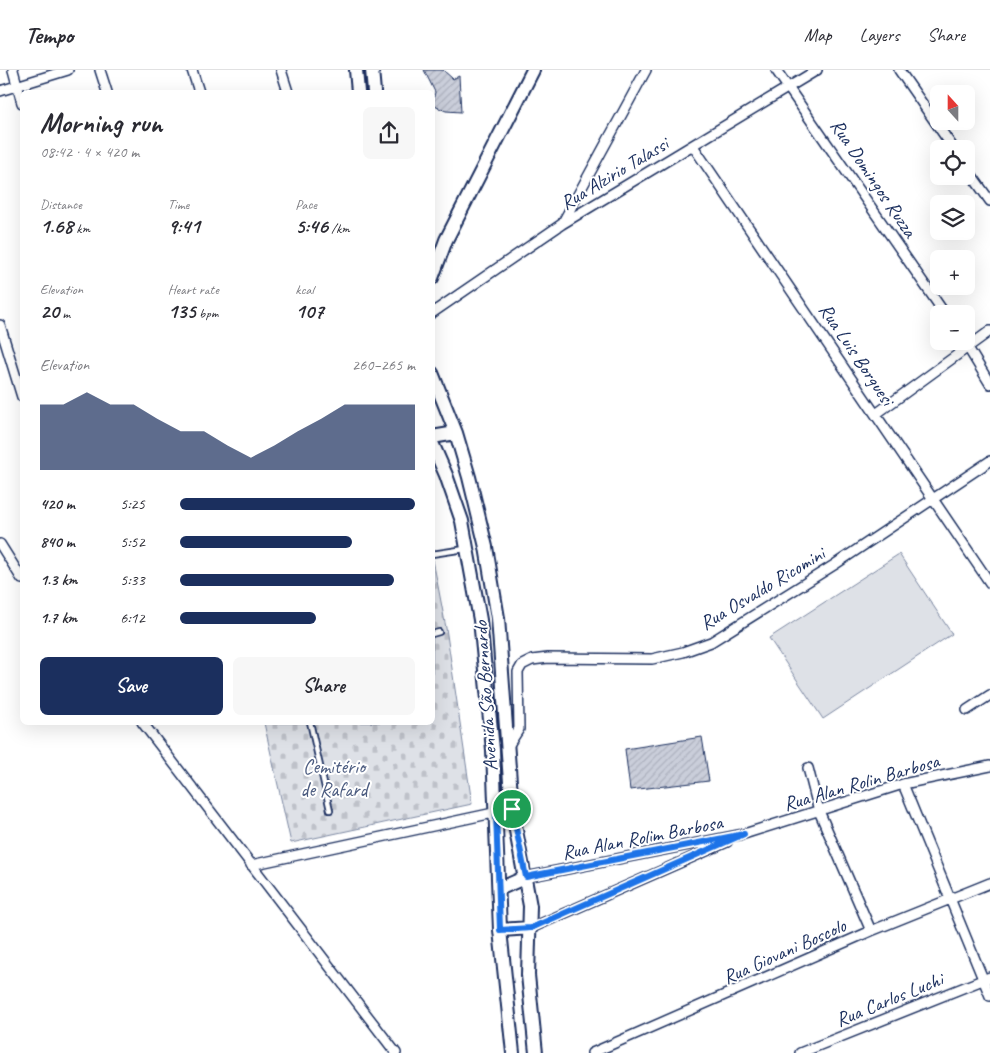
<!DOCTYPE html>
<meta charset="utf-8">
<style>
:root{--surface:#fff;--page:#f7f7f7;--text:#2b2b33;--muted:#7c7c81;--line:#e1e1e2;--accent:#1b2f5e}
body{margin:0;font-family:Caveat,sans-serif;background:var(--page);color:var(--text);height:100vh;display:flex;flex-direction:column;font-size:19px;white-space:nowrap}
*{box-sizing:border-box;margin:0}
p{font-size:16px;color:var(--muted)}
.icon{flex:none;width:28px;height:28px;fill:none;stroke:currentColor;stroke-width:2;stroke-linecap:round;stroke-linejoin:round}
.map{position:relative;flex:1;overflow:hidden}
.panel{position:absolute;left:20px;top:20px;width:415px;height:635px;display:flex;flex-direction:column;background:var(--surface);border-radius:8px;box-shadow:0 5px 20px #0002}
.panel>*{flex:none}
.needle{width:32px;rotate:339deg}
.fabs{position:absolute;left:930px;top:15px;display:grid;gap:10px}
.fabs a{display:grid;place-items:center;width:45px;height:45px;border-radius:8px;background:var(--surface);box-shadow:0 5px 20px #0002;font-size:25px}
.pin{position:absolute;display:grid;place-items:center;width:42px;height:42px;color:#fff;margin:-21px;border:2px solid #fff;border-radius:50%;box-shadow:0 1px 5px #0007}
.round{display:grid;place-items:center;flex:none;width:52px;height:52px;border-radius:8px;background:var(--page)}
.headline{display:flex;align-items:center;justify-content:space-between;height:85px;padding:0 20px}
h1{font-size:28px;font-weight:700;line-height:38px}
.figures{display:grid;grid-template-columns:repeat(3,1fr);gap:8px;height:85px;padding:5px 20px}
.figures div{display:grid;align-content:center}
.figures b{font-size:21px;font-weight:700}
.figures small{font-size:14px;font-weight:400}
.figures p{font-size:14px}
.chart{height:140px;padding:10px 20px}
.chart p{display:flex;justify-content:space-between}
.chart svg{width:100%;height:90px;margin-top:5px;fill:var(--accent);opacity:.7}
.cta{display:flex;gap:10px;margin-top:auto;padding:10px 20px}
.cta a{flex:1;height:58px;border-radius:8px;background:var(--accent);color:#fff;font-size:20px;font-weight:700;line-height:58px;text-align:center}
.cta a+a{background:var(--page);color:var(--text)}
ul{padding:0 20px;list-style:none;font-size:16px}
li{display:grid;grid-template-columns:80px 60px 1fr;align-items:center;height:38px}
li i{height:12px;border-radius:6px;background:var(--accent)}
header{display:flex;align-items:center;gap:30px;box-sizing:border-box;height:70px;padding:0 25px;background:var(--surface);border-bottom:1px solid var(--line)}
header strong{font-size:24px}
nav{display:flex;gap:28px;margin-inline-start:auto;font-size:18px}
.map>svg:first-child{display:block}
.green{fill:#dee1e7;stroke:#7c88a2}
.cemetery{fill:url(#cemetery-stones);stroke:#7c88a2}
.building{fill:url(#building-hatch);stroke:#1b2f5e}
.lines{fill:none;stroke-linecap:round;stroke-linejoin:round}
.lane-casing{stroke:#1b2f5e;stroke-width:8}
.street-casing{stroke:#1b2f5e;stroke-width:12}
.secondary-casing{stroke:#1b2f5e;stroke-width:16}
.lane{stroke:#fff;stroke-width:4.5}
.street{stroke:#fff;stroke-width:9}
.secondary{stroke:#fff;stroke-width:12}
.route-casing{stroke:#fff;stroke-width:10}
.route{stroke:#1a73e8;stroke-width:6}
.labels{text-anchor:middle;stroke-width:4;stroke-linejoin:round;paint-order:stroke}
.street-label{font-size:20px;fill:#1b2f5e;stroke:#fff}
.park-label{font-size:20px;fill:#4c5c80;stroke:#fff}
</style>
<header>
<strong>Tempo</strong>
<nav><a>Map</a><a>Layers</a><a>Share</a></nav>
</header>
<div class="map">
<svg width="990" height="983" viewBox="0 0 990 983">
<defs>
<pattern id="cemetery-stones" width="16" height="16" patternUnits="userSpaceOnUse" patternTransform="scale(1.25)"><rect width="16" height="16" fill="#dee1e7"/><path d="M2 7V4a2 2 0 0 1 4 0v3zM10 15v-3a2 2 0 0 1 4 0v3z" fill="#bec1c9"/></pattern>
<pattern id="building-hatch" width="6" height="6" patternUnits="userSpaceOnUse" patternTransform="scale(1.25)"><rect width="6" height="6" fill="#caceda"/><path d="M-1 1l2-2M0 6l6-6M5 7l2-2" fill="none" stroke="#adb1be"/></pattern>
</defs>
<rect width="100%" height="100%" fill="#fff"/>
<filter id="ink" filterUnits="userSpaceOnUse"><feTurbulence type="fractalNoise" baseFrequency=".02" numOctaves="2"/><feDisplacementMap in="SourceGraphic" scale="10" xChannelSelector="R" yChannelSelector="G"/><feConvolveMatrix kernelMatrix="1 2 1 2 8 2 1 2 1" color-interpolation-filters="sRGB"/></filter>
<g filter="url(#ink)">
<path class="green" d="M899,484l53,80 -129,85 -54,-81z"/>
<path class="cemetery" d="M433,490l13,68 26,176 -181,39 -27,-120 168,-1z"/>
<path class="building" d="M424,0h19l10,9 6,-3 2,36 -15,-1 -14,-6 3,-13z
M702,667l7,44 -79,9 -5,-41z"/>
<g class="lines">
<g class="lane-casing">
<path id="lane" d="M432,484l33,-5
M432,564l7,-2
M310,652l20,88"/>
</g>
<g class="street-casing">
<path id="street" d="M13,0l9,33
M100,0l7,22
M192,0l7,22
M281,0l7,22
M776,0l169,244
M899,0l55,79
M0,21l68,-21
M693,76l297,437
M966,97l24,34
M562,154l84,-154
M432,243l130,-89 255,-154
M0,255l22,72
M964,271l26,43
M876,344l114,-83
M0,474l22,35
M967,640l23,-15
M142,652l254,331
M508,676l11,-17 -1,-57 4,-7 10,-5 16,-2 104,1 31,-7 28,-10 123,-77 156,-104
M808,698l11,43 52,120
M903,714l87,212
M251,795l261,-56
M526,807l218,-43 159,-50 87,-18
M531,858l196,-86
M592,983l279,-122 119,-48
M800,983l190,-76"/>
</g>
<g class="secondary-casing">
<path id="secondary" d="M356,0l2,22
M372,0l2,22
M432,208l14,-38 87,-170
M432,303l24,60 13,44 17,70 12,71 14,191 18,97 -2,69 8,78
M432,367l24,-4
M432,373l14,32 16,46 18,99 13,130 7,180 13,123
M499,819l27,-12
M500,860l31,-2"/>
</g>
<use href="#lane" class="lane"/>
<use href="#street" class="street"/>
<use href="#secondary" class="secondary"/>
</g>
</g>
<g class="lines" filter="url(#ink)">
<g class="route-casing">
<path id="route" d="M512,739l14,68 218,-43 -213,94 -31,2 -4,-118z"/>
</g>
<use href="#route" class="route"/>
</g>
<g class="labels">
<g class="street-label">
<text transform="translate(614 103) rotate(-31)" y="7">Rua Alzirio Talassi</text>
<text transform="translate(874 108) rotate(56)" y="7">Rua Domingos Ruzza</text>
<text transform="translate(857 284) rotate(56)" y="7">Rua Luis Borguesi</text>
<text transform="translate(762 518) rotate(-31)" y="7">Rua Osvaldo Ricomini</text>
<text transform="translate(485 626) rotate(-94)" y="7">Avenida São Bernardo</text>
<text transform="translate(861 712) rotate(-16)" y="7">Rua Alan Rolin Barbosa</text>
<text transform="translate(642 767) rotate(-11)" y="7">Rua Alan Rolim Barbosa</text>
<text transform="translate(784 881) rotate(-24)" y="7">Rua Giovani Boscolo</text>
<text transform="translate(889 929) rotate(-22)" y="7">Rua Carlos Luchi</text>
</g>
<g class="park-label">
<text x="334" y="703">Cemitério<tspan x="334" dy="23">de Rafard</tspan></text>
</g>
</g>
</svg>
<div class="fabs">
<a><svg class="needle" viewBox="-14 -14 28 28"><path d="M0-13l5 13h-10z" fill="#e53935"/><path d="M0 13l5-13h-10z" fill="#7c7c81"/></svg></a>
<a><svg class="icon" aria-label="locate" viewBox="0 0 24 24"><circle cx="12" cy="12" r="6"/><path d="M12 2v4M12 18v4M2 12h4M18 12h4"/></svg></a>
<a><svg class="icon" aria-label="layers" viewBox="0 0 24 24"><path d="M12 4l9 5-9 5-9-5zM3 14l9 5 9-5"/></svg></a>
<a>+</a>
<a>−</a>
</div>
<div class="pin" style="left:512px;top:739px;background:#1e9e55"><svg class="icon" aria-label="arrive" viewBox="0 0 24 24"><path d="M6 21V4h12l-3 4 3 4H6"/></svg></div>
<section class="panel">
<div class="headline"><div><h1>Morning run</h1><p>08:42 · 4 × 420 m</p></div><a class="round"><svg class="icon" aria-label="share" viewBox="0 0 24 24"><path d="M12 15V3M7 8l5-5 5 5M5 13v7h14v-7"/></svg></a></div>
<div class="figures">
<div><p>Distance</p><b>1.68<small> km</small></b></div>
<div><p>Time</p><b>9:41</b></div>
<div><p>Pace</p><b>5:46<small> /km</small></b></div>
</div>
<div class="figures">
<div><p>Elevation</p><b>20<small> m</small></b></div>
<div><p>Heart rate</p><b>135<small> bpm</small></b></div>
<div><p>kcal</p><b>107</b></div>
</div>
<div class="chart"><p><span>Elevation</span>260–265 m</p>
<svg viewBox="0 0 160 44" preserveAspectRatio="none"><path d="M0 44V12L10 12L20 6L30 12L40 12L50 19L60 25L70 25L80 32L90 38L100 32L110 25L120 19L130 12L140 12L150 12L160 12V44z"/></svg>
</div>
<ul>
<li><b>420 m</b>5:25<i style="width:100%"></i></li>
<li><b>840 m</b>5:52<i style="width:73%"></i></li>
<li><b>1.3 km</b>5:33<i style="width:91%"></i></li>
<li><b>1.7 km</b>6:12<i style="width:58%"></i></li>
</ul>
<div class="cta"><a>Save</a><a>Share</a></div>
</section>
</div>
